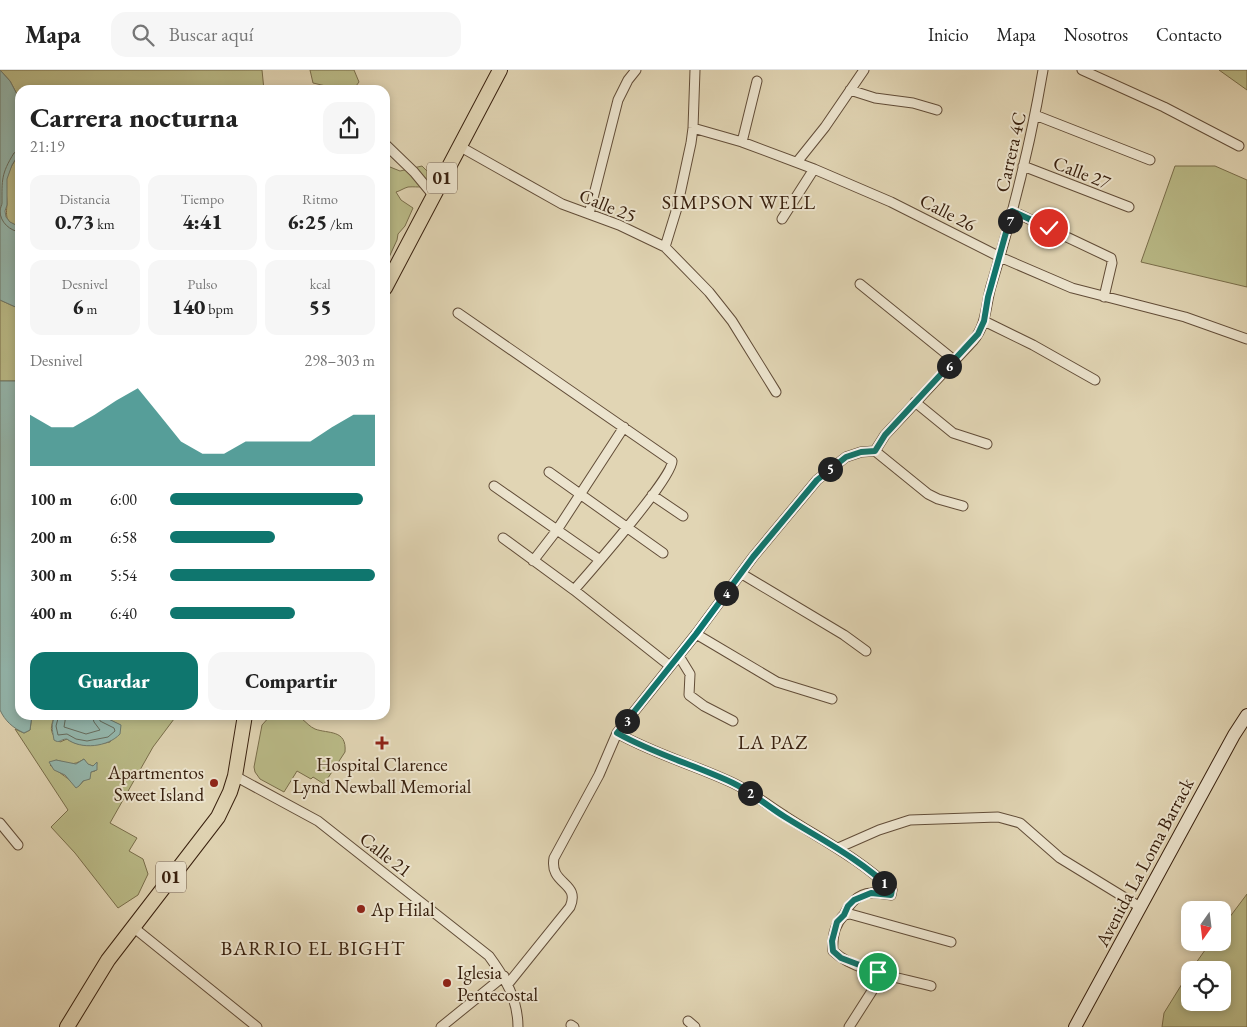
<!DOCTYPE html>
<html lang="es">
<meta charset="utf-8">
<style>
:root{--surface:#fff;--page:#f6f6f6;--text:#222;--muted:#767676;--line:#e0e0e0;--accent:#0f766e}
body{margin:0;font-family:"EB Garamond",serif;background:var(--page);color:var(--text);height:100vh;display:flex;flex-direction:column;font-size:19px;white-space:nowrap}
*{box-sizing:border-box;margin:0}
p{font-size:16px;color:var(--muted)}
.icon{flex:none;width:28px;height:28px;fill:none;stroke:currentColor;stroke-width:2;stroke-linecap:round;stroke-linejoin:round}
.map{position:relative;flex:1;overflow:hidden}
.side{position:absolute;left:15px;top:15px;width:375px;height:635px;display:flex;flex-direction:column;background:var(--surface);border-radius:15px;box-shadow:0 2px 8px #0003}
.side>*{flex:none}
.needle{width:32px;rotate:194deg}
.fabs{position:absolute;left:1181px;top:831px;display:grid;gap:10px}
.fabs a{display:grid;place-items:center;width:50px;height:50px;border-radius:10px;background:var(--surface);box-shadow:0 2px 8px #0003;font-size:25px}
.pin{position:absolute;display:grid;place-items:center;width:42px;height:42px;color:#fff;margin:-21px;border:2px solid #fff;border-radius:50%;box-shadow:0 1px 5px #0007}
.km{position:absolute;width:25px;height:25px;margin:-12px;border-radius:50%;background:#222;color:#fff;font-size:14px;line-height:25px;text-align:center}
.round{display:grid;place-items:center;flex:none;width:52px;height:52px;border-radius:15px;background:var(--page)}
.overview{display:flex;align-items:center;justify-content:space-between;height:85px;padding:0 15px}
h1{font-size:28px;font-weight:800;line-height:38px}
.metrics{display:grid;grid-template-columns:repeat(3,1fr);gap:8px;height:85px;padding:5px 15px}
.metrics div{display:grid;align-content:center;border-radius:12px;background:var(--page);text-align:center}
.metrics b{font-size:21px;font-weight:800}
.metrics small{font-size:14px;font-weight:400}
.metrics p{font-size:14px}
.chart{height:140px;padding:10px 15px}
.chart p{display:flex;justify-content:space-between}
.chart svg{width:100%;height:90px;margin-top:5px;fill:var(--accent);opacity:.7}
.cta{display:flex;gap:10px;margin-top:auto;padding:10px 15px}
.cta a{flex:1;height:58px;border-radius:15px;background:var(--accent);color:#fff;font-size:20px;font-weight:800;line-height:58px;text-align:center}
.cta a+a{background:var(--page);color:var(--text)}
ul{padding:0 15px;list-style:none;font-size:16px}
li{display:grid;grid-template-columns:80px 60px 1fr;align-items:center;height:38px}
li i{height:12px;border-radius:6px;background:var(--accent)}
header{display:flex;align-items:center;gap:30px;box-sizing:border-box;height:70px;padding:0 25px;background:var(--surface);border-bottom:1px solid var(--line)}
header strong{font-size:24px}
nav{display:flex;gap:28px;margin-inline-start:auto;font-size:18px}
.search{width:350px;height:45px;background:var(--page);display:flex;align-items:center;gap:12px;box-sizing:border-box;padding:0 18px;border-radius:15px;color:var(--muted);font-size:19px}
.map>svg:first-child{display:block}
.green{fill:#babb88;stroke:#796e4b;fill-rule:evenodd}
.water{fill:#94b8af;stroke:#6f7b6f}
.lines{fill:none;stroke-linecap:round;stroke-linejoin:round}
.shore{stroke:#666c5e;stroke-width:1}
.minor-casing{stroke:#624d38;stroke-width:11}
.secondary-casing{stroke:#38200e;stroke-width:14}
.trunk-casing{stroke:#38200e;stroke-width:16}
.minor{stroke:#ece4ce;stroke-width:9}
.secondary{stroke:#ece4ce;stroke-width:12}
.trunk{stroke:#e1d5b4;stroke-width:14}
.route-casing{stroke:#fff;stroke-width:10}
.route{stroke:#0f766e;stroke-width:6}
.poi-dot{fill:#8f2418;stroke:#ece4ce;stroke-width:2}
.labels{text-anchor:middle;stroke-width:4;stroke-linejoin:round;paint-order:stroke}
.shield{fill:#ece4ce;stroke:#6e5b48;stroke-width:1}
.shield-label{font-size:18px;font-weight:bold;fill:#38200e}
.street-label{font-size:19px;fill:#38200e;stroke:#ece4ce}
.poi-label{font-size:19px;fill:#38200e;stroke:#ece4ce;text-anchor:start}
.neighbourhood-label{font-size:20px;letter-spacing:1px;fill:#38200e;stroke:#ece4ce}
</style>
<header>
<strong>Mapa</strong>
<div class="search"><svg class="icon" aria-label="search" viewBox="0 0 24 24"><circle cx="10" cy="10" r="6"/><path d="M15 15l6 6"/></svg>Buscar aquí</div>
<nav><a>Inicio</a><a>Mapa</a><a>Nosotros</a><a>Contacto</a></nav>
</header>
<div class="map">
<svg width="1247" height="957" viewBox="0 0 1247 957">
<rect width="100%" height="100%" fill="#e1d5b4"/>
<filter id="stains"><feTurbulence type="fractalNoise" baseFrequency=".004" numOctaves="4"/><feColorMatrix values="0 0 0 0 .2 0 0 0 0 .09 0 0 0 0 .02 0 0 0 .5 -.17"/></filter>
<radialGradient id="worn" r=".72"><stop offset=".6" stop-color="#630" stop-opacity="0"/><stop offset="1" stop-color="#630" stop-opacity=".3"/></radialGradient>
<path class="green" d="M0,0h262l2,20h-244v10l-10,-19z
M310,0h44l5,12 -6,8h-10l-30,-7z
M1219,0h28v20z
M20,82v75c-15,-4 -14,-10 -13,-23 0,-8 -2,-16 -1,-24 2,-10 9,-19 14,-28z
M385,95l15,6 22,-5 7,7 3,7c-9,10 -12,6 -24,7 -4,1 -8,4 -12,5l5,8 12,8 -8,18 -7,8 -1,6 -12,26z
M1175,96h40l32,14v107l-106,-25z
M0,230l20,9v72h-20z
M32,645h23c-5,13 -6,18 5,27l7,-3c13,9 28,6 43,3l10,-17 -20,-10h77l-24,32 -43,76 27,15 -8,13 14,8 5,15 -10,21 -20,13 -43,-55 -24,-26 17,-17 -53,-81 9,4 6,-3zM84,689l3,5 6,2 4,-3 -2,8 -4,1 -12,14c-3,-1 -27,-19 -29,-21l6,-5c12,3 16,7 28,-1z
M271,645c10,0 22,-2 31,4 4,3 8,8 13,10 13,5 32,0 30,23l-21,32 -11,-7 -2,2 -14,-8 -13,21 -24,-13 -5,-7 -1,-5 8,-42z
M1247,824v133h-85l2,-14 26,-42v31h32v-32h-31l19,-27 12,-1 1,-16z"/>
<path class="water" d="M0,0l10,11 10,19v52l-8,13 -5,14v26l-2,6 1,6 4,5 10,5v82l-20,-9z
M0,311h20v334h12l-2,15 -6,3c-11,-5 -19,-12 -24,-23z
M55,645h45l21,10 -1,9c-12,13 -39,16 -53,5 -7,0 -7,5 -13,1 -2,-12 -3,-14 1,-25z
M84,689l4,5 5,2 4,-4v8l-6,2 -1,7 -7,2 -4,5 -3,2 -11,-13 -11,-5 -5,-8 7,-2 20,4z"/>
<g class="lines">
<path class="shore" d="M20,80l-6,3c-13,21 -12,27 -12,50 0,2 -2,5 -2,8 0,11 10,20 20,21
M59,645l-3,11 2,9 9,-1 9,5 11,2 21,-4 7,-6 -1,-3 -14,-7 -1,-6
M66,645l-2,12 22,7 14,-4 -6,-8 -2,-7"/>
<g class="minor-casing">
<path id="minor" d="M1082,0l82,37 75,39
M850,20l25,8 38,5 24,7
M1035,45l115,45
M693,58l49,14 72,27 77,33 109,55 72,31 113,29 62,22
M742,72l15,-61
M385,74l29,28 19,23
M459,76l103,58 57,21 46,22 44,45 23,29 44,71
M797,92l28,-35 39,-57
M1023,96l106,41
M1012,141l99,47 1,5 -8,34
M589,144l29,-114 10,-20 8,-10
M782,149l32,-50
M665,177l12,-39 14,-65 2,-15 2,-58
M860,214l94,76
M458,243l214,148c2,15 -83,112 -98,129
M984,251l49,24 62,35
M915,332l38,31 34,11
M549,402l114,81
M494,416l106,74
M652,425l31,21
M963,436l-25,-7 -10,-5 -53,-43 10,-16 88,-94c15,-18 12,-37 19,-58 21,-70 39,-141 51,-213
M503,468l71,52 96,76
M533,491l24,-31 67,-103
M742,504l102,61 22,16
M696,564l81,48 55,17
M679,586l11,18 -1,21 15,11 29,15
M617,663c37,21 78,32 116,50 19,9 34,22 52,33 37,24 75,43 107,74l-1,5c-6,0 -14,-3 -20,-2 -13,1 -22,11 -27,22
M235,706l83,45 171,135c16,22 29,43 29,71
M0,753l18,22
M838,778l41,-18 31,-10 88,-3 22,6 40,35 80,49
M133,857l124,100
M508,914l62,-77c11,-25 -21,-22 -16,-49l45,-83 18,-42 79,-99 57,-77 64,-77 29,-23 15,-5 14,-1
M931,916c-29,-8 -76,-14 -98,-35 -1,-14 1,-26 11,-36l6,-1 101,28
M688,951l7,6
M571,955l3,2
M441,957l63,-51
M849,957l23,-36 6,-19"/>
</g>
<g class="secondary-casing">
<path id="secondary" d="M1075,957l159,-292 13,-20"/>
</g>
<g class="trunk-casing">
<path id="trunk" d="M385,218l115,-218
M67,957l41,-67 110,-143 12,-25 5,-16 10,-61"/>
</g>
<use href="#minor" class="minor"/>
<use href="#secondary" class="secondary"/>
<use href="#trunk" class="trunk"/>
</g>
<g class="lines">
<g class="route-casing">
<path id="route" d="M878,902l-37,-14 -8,-7 -1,-10 5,-19 7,-7 4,-9 6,-6 17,-7 20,2 1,-5c-32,-31 -70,-50 -107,-73 -18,-11 -33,-25 -52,-34 -38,-18 -79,-29 -116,-50l79,-99 57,-77 64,-77 29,-23 15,-5 14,-1 10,-16 93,-101 6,-13 4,-24 24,-86 37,17"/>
</g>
<use href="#route" class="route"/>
</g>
<g class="poi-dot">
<path d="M379.5 665.5h5v5h5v5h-5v5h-5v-5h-5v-5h5z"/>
<circle cx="214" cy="713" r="5"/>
<circle cx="361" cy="839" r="5"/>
<circle cx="447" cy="913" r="5"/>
</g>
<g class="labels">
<g class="shield">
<rect x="427" y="92.5" width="30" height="31" rx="4"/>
<rect x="156" y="791.5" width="30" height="31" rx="4"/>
</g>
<g class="shield-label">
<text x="442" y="114">01</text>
<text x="171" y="813">01</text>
</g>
<g class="street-label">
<text transform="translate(1010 82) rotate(-77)" y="7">Carrera 4C</text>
<text transform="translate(1082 102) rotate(21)" y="7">Calle 27</text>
<text transform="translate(608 135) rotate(22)" y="7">Calle 25</text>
<text transform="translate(948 142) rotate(27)" y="7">Calle 26</text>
<text transform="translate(386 784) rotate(38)" y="7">Calle 21</text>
<text transform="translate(1144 792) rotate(-62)" y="7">Avenida La Loma Barrack</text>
</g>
<g class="poi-label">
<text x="382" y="701" text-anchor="middle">Hospital Clarence<tspan x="382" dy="22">Lynd Newball Memorial</tspan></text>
<text x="204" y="709" text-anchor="end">Apartmentos<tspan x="204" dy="22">Sweet Island</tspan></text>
<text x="371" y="846">Ap Hilal</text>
<text x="457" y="909">Iglesia<tspan x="457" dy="22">Pentecostal</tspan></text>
</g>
<g class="neighbourhood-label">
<text x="739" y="139">SIMPSON WELL</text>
<text x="773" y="679">LA PAZ</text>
<text x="313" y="885">BARRIO EL BIGHT</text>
</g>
</g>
<rect width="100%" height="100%" filter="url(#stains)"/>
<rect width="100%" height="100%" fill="url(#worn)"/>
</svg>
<div class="fabs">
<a><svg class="needle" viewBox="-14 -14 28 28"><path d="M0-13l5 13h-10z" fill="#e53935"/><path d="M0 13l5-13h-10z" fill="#767676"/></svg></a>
<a><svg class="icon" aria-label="locate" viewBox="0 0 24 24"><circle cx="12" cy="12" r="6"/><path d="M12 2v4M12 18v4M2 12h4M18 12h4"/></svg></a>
</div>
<div class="pin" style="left:878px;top:902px;background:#1e9e55"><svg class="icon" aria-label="arrive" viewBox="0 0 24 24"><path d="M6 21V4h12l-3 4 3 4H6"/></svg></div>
<div class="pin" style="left:1049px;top:158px;background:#d93025"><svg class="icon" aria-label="check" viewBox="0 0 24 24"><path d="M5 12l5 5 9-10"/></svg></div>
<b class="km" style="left:884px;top:813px">1</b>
<b class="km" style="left:750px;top:723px">2</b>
<b class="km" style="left:627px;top:651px">3</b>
<b class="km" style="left:726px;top:523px">4</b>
<b class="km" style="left:830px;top:399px">5</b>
<b class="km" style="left:949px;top:296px">6</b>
<b class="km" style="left:1010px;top:151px">7</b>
<section class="side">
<div class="overview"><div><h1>Carrera nocturna</h1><p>21:19</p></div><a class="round"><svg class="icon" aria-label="share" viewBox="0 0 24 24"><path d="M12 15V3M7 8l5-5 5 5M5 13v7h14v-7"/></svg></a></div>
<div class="metrics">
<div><p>Distancia</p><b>0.73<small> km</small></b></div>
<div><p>Tiempo</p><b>4:41</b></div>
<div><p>Ritmo</p><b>6:25<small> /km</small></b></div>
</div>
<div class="metrics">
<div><p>Desnivel</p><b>6<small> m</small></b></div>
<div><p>Pulso</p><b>140<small> bpm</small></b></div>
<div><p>kcal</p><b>55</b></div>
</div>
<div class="chart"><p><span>Desnivel</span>298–303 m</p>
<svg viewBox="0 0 160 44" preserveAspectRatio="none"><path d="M0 44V19L10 25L20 25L30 19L40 12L50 6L60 19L70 32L80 38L90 38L100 32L110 32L120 32L130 32L140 25L150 19L160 19V44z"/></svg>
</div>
<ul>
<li><b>100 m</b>6:00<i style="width:94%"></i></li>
<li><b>200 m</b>6:58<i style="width:51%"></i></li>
<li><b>300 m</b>5:54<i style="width:100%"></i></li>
<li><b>400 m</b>6:40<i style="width:61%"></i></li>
</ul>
<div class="cta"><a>Guardar</a><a>Compartir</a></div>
</section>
</div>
